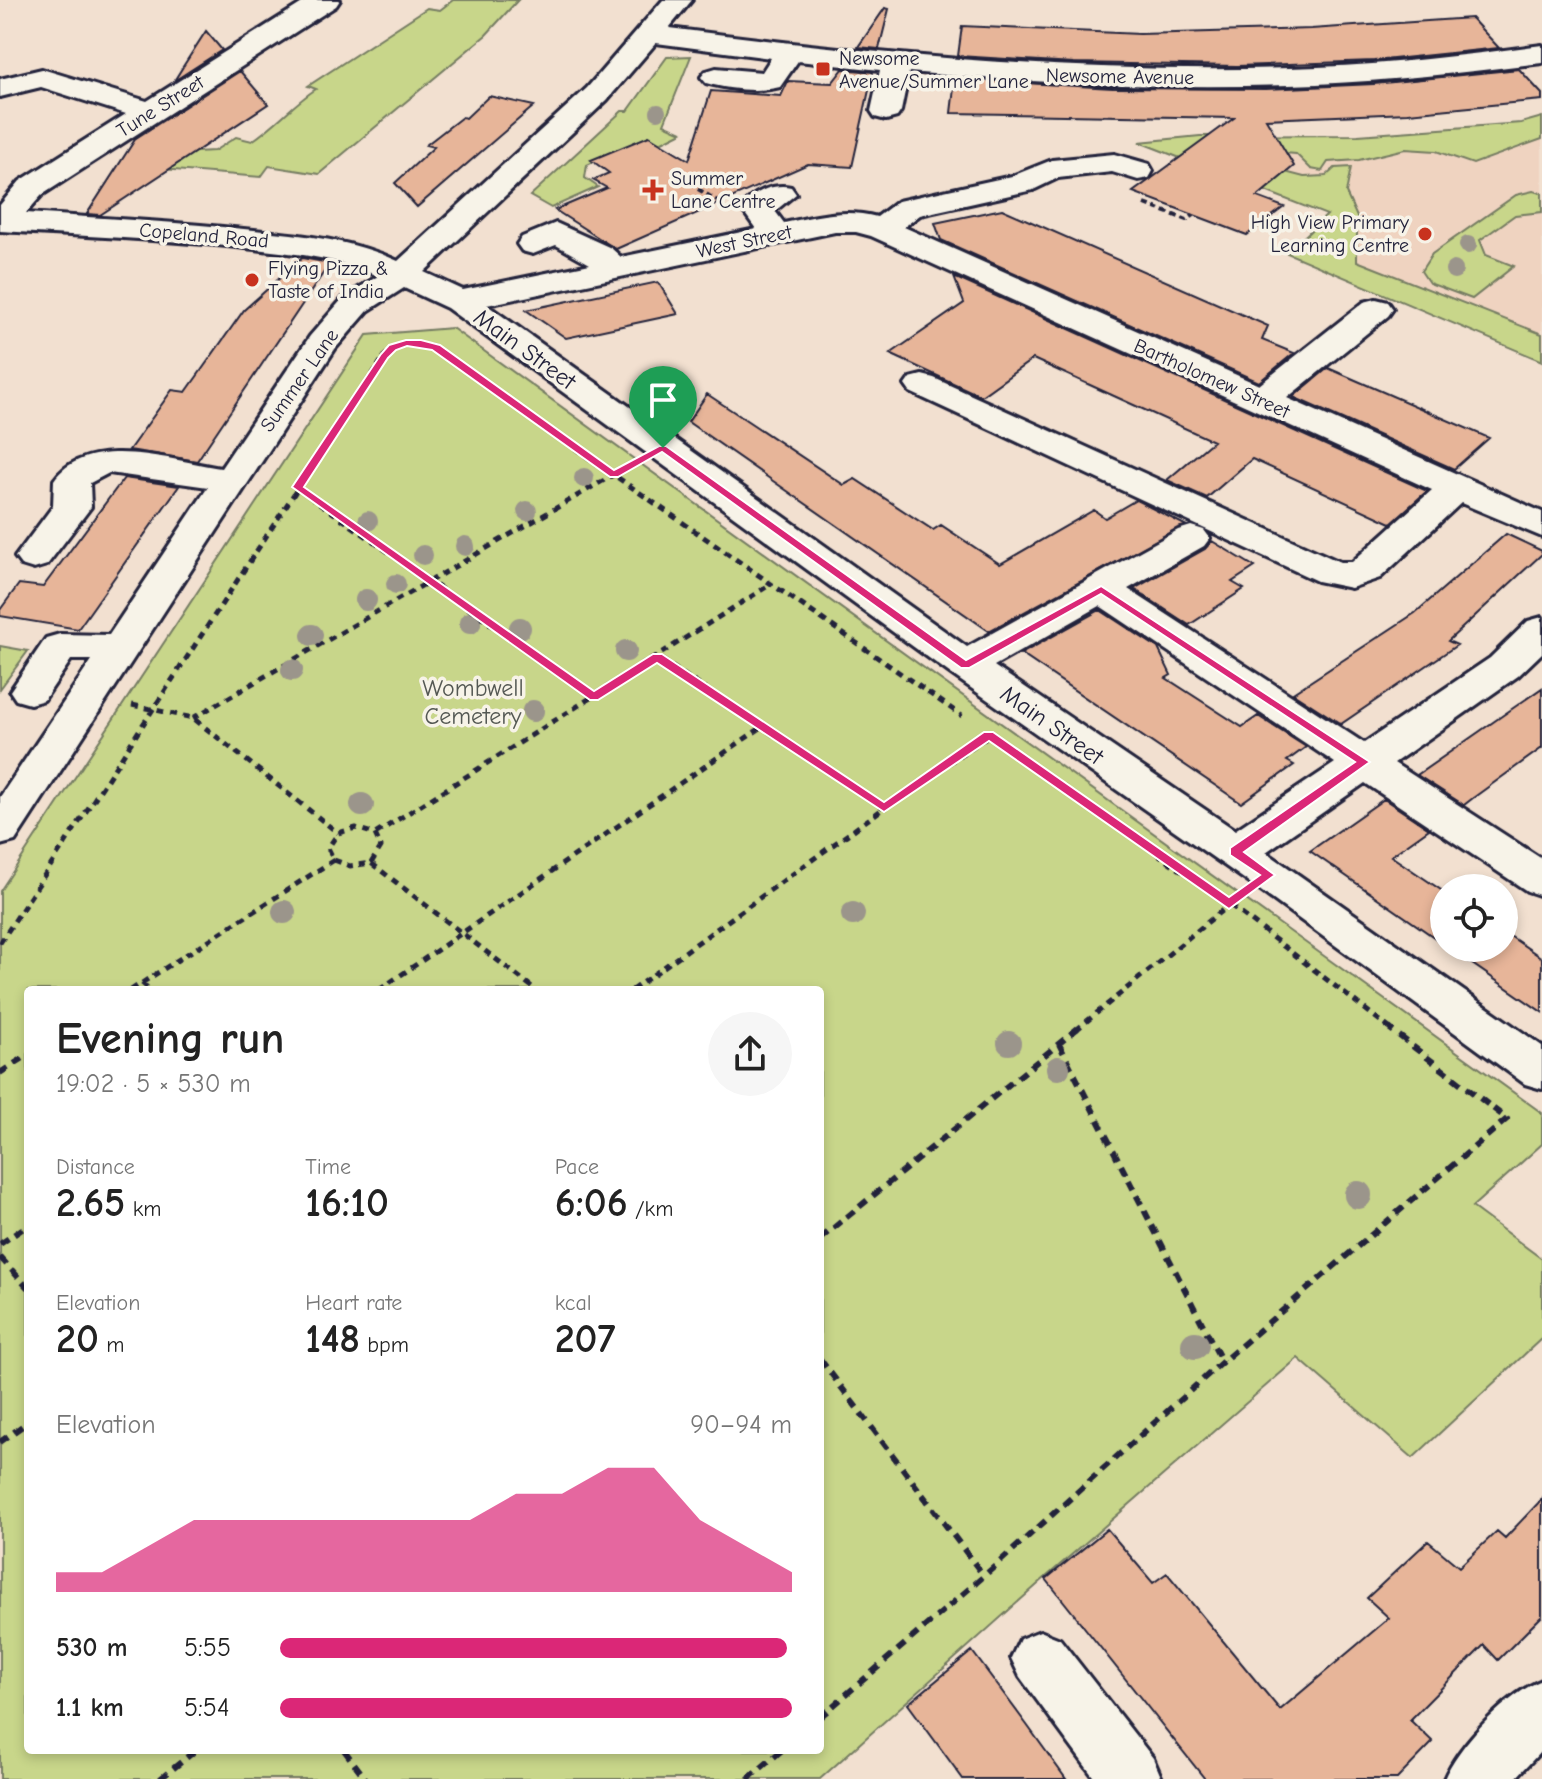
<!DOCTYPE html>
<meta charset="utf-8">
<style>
:root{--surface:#fff;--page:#f6f6f6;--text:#222;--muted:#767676;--accent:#db2777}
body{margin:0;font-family:"Comic Neue",sans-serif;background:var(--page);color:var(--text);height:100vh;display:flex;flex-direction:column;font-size:30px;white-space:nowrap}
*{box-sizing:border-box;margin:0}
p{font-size:26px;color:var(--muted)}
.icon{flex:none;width:44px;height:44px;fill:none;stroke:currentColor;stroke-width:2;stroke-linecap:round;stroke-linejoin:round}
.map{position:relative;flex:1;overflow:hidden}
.panel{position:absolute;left:24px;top:986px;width:800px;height:768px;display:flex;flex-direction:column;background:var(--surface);border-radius:8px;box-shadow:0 4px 12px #0003}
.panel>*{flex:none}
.buttons{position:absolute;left:1430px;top:874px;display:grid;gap:16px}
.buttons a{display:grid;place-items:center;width:88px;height:88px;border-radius:50%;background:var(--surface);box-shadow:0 4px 12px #0003;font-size:40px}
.pin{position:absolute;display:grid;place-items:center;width:68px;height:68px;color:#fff;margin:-82px -34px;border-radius:50% 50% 50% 0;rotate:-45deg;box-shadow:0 0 8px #0007}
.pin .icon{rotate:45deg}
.round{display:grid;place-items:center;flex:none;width:84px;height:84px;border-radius:42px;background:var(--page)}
.overview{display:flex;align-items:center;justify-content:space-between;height:136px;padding:0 32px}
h1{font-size:44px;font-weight:700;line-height:60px}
.metrics{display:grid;grid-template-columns:repeat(3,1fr);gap:12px;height:136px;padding:8px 32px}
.metrics div{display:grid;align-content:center}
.metrics b{font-size:40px;font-weight:700}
.metrics small{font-size:22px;font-weight:400}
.metrics p{font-size:22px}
.chart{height:224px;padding:16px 32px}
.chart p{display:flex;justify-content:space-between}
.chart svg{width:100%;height:144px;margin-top:8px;fill:var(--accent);opacity:.7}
ul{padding:0 32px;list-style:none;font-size:26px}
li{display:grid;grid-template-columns:128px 96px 1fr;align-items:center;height:60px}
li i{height:20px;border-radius:10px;background:var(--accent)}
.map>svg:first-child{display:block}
.built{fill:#efd3c0}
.green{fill:#c8d68a;stroke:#757c62;stroke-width:2;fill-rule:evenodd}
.building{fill:#e7b599;stroke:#22223b;stroke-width:2}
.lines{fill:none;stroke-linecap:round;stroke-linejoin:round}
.minor-casing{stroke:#22223b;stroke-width:6}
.path-far2{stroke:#22223b;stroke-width:4;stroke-dasharray:6 4;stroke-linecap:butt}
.path-far1{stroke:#22223b;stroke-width:5;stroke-dasharray:7 6;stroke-linecap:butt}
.path{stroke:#22223b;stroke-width:6;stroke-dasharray:10 7;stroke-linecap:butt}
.minor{fill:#f7f3e8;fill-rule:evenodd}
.tree{fill:#9b958b}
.route{fill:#db2777;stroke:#fff;stroke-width:2;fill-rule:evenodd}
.poi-dot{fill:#c8321e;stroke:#f7f3e8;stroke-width:3}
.labels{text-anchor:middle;stroke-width:7;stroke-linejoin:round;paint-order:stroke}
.far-poi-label{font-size:20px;fill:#22223b;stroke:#f7f3e8;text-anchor:start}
.far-street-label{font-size:20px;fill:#22223b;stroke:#f7f3e8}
.street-label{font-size:24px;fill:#22223b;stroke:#f7f3e8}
.park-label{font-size:24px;fill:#545853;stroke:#f7f3e8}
</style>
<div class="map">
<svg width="1542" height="1779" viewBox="0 0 1542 1779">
<rect width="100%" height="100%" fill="#f2e0d0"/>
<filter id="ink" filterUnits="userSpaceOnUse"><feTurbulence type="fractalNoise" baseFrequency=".0125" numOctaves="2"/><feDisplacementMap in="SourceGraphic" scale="16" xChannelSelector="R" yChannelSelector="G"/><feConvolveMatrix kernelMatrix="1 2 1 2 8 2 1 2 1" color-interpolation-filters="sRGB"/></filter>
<g filter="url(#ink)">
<path class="built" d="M1542,117v244l-255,-108 40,-38 -188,-73 61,-6 158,-1 163,-12z"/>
<path class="green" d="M453,0h65l-32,35 -167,139 -50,-8 -8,11 -113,-9 9,-14 57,-3 22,-14 16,4c24,-16 41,-37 64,-52l-8,-3 119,-78 13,2z
M691,56l-27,68 18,8 -22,11 -11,-7 -62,29 -2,13 13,9 -47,21 -21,-12 92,-85h6l39,-54z
M1542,117v22l-69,25 -37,-13 -31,-2 -46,11 -31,2 -6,9 -11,-2 -15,-15 -23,-2 -19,12 50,13 22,-1 9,-8 16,-1 -5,26 11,24v44l185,73v27l-255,-108 40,-38 -188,-73 61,-6 158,-1 163,-12z
M1533,191l9,2v19l-27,3 -35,25 6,15 28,11 -42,33 -43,-16 -8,-12 11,-17 84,-59z
M452,328l1090,785v31l-70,63 70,52v79l-129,120 -115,-100 -252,219 -226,202h-820v-888l367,-556zM28,990h792v760h-792z
M0,646l28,5 -28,38z"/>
<path class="building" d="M885,8l4,1 -10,40 -21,-2z
M1471,18l28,30 -125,13 -137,5 -163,-3 -116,-7 4,-30 178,8 171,-5z
M206,31l16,19 -48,31 10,-16z
M843,69l30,3 -21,95 -44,-3 -192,85 -61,-39 52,-22 -14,-8 16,-7 -18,-13 58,-24 40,24 22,-69 70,5 7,-15 44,2z
M1519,69l23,25v6l-134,13 -142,6 28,47 -37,31 27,10 -37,28 -114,-43 101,-74 -283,-5 4,-34 158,9 153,1 108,-5z
M240,71l28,33 -168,111 -13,-1 49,-76z
M489,96l45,10 -117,101 -22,-24 39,-36 -8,-2 36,-28 4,1z
M1002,209l266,117 -6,14 32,13 -35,29 -318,-142 -6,-17z
M302,258l28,5 -133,198 -68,-11 43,-60 14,2 58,-82z
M954,277l473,214 -36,32 -139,-64 -45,39 -40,-18 46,-39 -110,-50 -70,-32 -52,37 -91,-42 74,-51z
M658,282l20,32 -112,24 -40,-28z
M1328,368l161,70 -35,31 -161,-72z
M707,394l137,91 11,-6 78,51 8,-5 59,39 94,-54 11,8 31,-18 49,25 -196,106 -301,-209z
M124,478l55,8 -101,143 -78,-13v-6l19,-26 24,3z
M1506,534l36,17v3l-94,87 9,4 -116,79 -48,-31 122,-80z
M1212,541l43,26 -23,15 12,7 -55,36 -55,-36 71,-40z
M1100,610l58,38 13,27 -5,3 76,49 16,-11 48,31 -19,14 7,4 -53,38 -220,-149z
M1542,688v60l-69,50 -9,7 -47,-30z
M1384,799l45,30 -38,27 53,36v52l-134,-93z
M1504,932l38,26v54l-93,-64h55z
M1542,1499v117l-44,44 -14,-15 -74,75 23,22 -36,37h-192l-159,-200 61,-50 46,54 14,-10 113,137 109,-92 -22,-20 61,-57 31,26 38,-36 8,7z
M972,1651l55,74 39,54h-103l-55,-75z"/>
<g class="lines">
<g class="minor-casing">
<path id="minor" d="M307,0h33l-4,6 -294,189 -16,18c76,5 153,9 228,17 50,5 99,10 144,31l189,-173 76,-88h29l-23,28c216,28 432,48 649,39 75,-3 150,-12 224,-22v18c-75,9 -149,18 -225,21 -136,6 -272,0 -408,-12l-8,39 -4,6 -11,3 -11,-3 -4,-6 9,-41 -82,-9 -18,26c-22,6 -52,2 -74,-4l-5,-6 5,-6 10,-3 46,4 9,-14 -115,-15 -49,57 -183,172 39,18 127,-26 -34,-19 -23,9 -11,-3 -5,-7 5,-7 34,-14 55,25 10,9 135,-28 -15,-21c11,-16 32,-25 50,-21l5,7 -21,17 9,12c32,-7 61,-15 93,-6l21,-16 114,-25 40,-16 62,-6 35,10 4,7 -4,7 -11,2 -26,-8 -54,6 -25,12 -113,25 -16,12 355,158 105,-83 12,-3 12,3 5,7 -5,7 -101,82 255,114v25l-81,-34 -81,75 -29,10 -34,-7 -407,-189 -5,-7 5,-7 12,-3 12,3 406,184h12l80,-72 -561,-254 -15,-4h-21l-348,73 480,342 211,-117 13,-4 13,4 6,8 -6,8 -76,43 236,154 126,-85 38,-37 14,-4v36l-24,23 -124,87 148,96v37l-15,-5 -162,-108 -99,69 276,194v43l-17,-5 -271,-198 -303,-212 -504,-366 -43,-20 -36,23 -33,38 -320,492 -15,4v-48l92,-137h-21l-27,40 -14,4 -14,-4 -6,-9 36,-53 14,-4 49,1 99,-148 -99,-14 -19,10 1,24 -44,58 -13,4 -13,-4 -6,-8 38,-51 1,-26c33,-48 119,-19 167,-12l89,-132 34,-39 34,-21c-42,-19 -87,-23 -132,-28 -82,-9 -164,-12 -246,-17v-26l20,-24 106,-67 -85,-27 -41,10v-18l42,-10 105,32zM1100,606l235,157 -100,67 -241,-164z
M1040,1631l20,8 93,119 9,21h-67l-75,-102 -9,-19 9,-19z
M1542,1680v70l-27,29h-71c15,-35 63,-85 98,-99z"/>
</g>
<path class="path-far2" d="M698,189l21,13
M1145,204l42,16 7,-5
M323,450l61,-94c16,-15 32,-14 52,-8l142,102"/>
<path class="path-far1" d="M575,448l387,268
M298,488l296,209
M132,705l61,13 145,115
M193,718l434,-251
M1029,763l200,141 163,126
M884,808l105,-73
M334,860l16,6 21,-3 165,127
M371,863l10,-16 -6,-13
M0,943l324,-495
M142,983l8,7
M131,990l203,-130 -6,-12 10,-15 18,-5 19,6 396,-250
M379,990l383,-263
M632,990l252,-182 -227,-151
M1076,1030l155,-127"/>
<path class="path" d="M1059,1044l163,318
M0,1073l28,-18
M820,1239l258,-211
M0,1244l28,-19
M0,1257l28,31
M820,1359l164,217
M0,1442l28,-20
M820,1717l164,-141 238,-214 285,-243 -118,-91
M344,1750l22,29
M160,1779l36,-29
M748,1779l34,-29"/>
<use href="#minor" class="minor"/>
</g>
<g class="tree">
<circle cx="658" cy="112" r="8"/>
<circle cx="1468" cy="245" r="9"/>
<circle cx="1454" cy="270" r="9"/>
<circle cx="584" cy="478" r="10"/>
<circle cx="527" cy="511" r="10"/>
<circle cx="368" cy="521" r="10"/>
<circle cx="465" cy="546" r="10"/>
<circle cx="423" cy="555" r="10"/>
<circle cx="396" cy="584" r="10"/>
<circle cx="366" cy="600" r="11"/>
<circle cx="470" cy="623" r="11"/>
<circle cx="520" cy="628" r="11"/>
<circle cx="312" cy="635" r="11"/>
<circle cx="626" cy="651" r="11"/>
<circle cx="292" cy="670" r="11"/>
<circle cx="533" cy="711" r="11"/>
<circle cx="362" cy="805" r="12"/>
<circle cx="284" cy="912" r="12"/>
<circle cx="853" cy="914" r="12"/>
<circle cx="1009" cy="1043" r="12"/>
<circle cx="1058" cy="1068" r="12"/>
<circle cx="1358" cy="1195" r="14"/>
<circle cx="1195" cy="1345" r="14"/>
</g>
</g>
<path class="route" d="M406,340h15l19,5 174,125 45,-24h7l300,214 135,-74 269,176 -126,90 31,23 -46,34 -240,-168 -105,71 -227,-149 -59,37h-8l-298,-213 89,-133 8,-9zM407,346l25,4 178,127h8l44,-25 299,216h8l132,-74 254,168 -125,86v7l30,20 -31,22 -236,-165h-9l-100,70 -222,-148h-9l-59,37 -290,-204 84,-129 8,-8z"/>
<g class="poi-dot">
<rect x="815" y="61" width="16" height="16" rx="4"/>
<path d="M649 178h8v8h8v8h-8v8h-8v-8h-8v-8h8z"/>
<circle cx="1425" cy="234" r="8"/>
<circle cx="252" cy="280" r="8"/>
</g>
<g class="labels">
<g class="far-poi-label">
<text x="839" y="65">Newsome<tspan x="839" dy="23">Avenue/Summer Lane</tspan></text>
<text x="671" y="185">Summer<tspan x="671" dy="23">Lane Centre</tspan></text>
<text x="1409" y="229" text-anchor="end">High View Primary<tspan x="1409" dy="23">Learning Centre</tspan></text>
<text x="268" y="275">Flying Pizza &amp;<tspan x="268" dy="23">Taste of India</tspan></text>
</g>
<g class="far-street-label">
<text transform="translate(1120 76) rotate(1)" y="7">Newsome Avenue</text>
<text transform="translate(160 106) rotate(-32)" y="7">Tune Street</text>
<text transform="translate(204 235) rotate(5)" y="7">Copeland Road</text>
<text transform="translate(744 241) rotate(-12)" y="7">West Street</text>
<text transform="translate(1212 378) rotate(24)" y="7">Bartholomew Street</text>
<text transform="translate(299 380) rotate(-55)" y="7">Summer Lane</text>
</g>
<g class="street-label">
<text transform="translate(525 349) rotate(36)" y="8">Main Street</text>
<text transform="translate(1052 725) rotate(35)" y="8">Main Street</text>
</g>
<g class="park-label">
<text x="473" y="696">Wombwell<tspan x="473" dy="28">Cemetery</tspan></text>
</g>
</g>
</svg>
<div class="buttons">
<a><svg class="icon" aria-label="locate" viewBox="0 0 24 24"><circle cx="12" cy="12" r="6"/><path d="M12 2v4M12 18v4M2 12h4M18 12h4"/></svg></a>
</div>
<div class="pin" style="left:663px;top:448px;background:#1e9e55"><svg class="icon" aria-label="arrive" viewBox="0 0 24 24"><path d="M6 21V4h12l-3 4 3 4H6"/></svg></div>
<section class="panel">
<div class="overview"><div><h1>Evening run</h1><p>19:02 · 5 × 530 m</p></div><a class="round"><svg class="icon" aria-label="share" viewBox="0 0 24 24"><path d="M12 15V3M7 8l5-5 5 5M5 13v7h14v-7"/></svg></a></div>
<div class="metrics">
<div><p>Distance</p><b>2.65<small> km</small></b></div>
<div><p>Time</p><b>16:10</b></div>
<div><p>Pace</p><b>6:06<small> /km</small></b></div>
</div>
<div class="metrics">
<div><p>Elevation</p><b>20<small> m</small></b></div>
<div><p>Heart rate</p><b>148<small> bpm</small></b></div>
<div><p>kcal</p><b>207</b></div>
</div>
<div class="chart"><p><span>Elevation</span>90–94 m</p>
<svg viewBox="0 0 160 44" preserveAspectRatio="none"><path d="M0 44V38L10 38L20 30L30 22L40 22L50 22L60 22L70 22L80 22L90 22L100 14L110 14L120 6L130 6L140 22L150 30L160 38V44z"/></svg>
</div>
<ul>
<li><b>530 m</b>5:55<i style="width:99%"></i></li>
<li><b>1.1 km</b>5:54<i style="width:100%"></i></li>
</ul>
</section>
</div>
